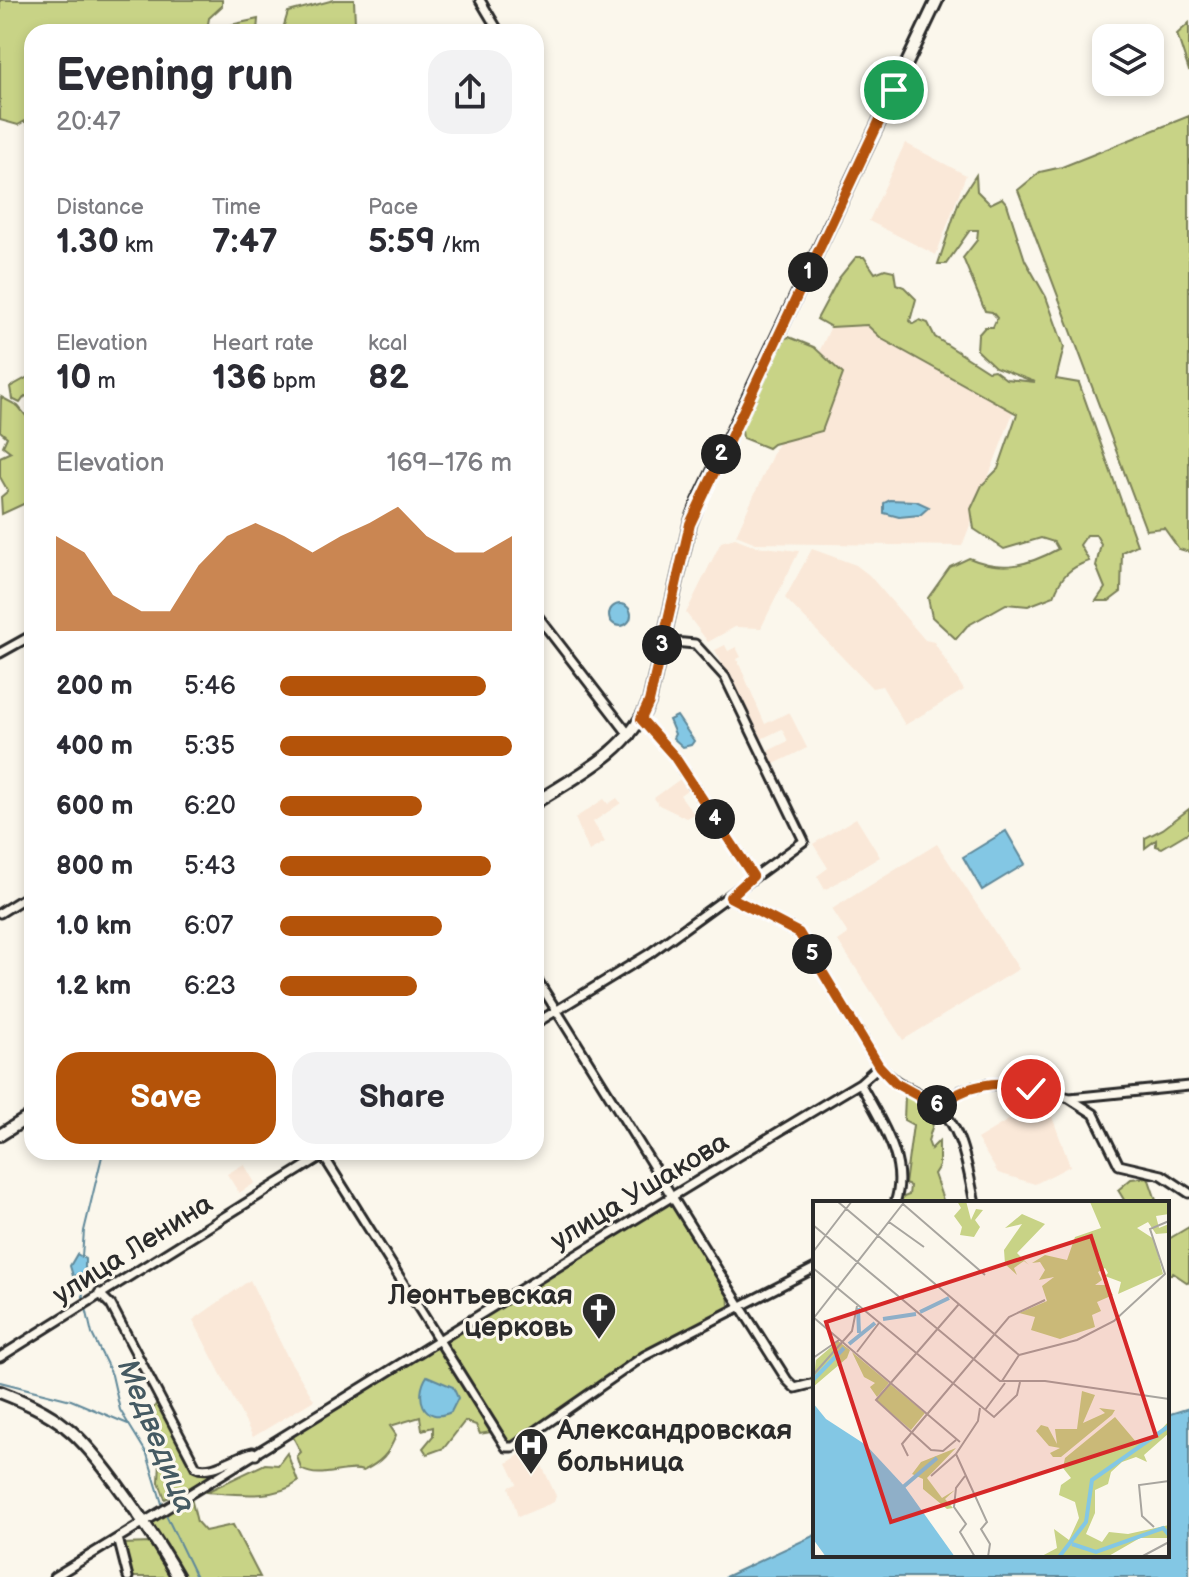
<!DOCTYPE html>
<meta charset="utf-8">
<style>
:root{--surface:#fff;--page:#f2f2f3;--text:#2b2b33;--muted:#7c7c81;--accent:#b45309}
body{margin:0;font-family:"Balsamiq Sans",sans-serif;background:var(--page);color:var(--text);height:100vh;display:flex;flex-direction:column;font-size:30px;white-space:nowrap}
*{box-sizing:border-box;margin:0}
p{font-size:26px;color:var(--muted)}
.icon{flex:none;width:44px;height:44px;fill:none;stroke:currentColor;stroke-width:2;stroke-linecap:round;stroke-linejoin:round}
.map{position:relative;flex:1;overflow:hidden}
.panel{position:absolute;left:24px;top:24px;width:520px;height:1136px;display:flex;flex-direction:column;background:var(--surface);border-radius:24px;box-shadow:0 4px 12px #0003}
.panel>*{flex:none}
.tools{position:absolute;left:1092px;top:24px;display:grid;gap:16px}
.tools a{display:grid;place-items:center;width:72px;height:72px;border-radius:16px;background:var(--surface);box-shadow:0 4px 12px #0003;font-size:40px}
.pin{position:absolute;display:grid;place-items:center;width:68px;height:68px;color:#fff;margin:-34px;border:4px solid #fff;border-radius:50%;box-shadow:0 2px 8px #0007}
.km{position:absolute;width:40px;height:40px;margin:-20px;border-radius:50%;background:#222;color:#fff;font-size:22px;line-height:40px;text-align:center}
.round{display:grid;place-items:center;flex:none;width:84px;height:84px;border-radius:24px;background:var(--page)}
.head{display:flex;align-items:center;justify-content:space-between;height:136px;padding:0 32px}
h1{font-size:44px;font-weight:800;line-height:60px}
.stats{display:grid;grid-template-columns:repeat(3,1fr);gap:12px;height:136px;padding:8px 32px}
.stats div{display:grid;align-content:center}
.stats b{font-size:34px;font-weight:800}
.stats small{font-size:22px;font-weight:400}
.stats p{font-size:22px}
.chart{height:224px;padding:16px 32px}
.chart p{display:flex;justify-content:space-between}
.chart svg{width:100%;height:144px;margin-top:8px;fill:var(--accent);opacity:.7}
.cta{display:flex;gap:16px;margin-top:auto;padding:16px 32px}
.cta a{flex:1;height:92px;border-radius:24px;background:var(--accent);color:#fff;font-size:32px;font-weight:800;line-height:92px;text-align:center}
.cta a+a{background:var(--page);color:var(--text)}
ul{padding:0 32px;list-style:none;font-size:26px}
li{display:grid;grid-template-columns:128px 96px 1fr;align-items:center;height:60px}
li i{height:20px;border-radius:10px;background:var(--accent)}
.map>svg:first-child{display:block}
.built{fill:#fae8d8}
.green{fill:#c8d386;stroke:#7a7f58;stroke-width:2}
.water{fill:#83c7e4;stroke:#60899a;stroke-width:2}
.lines{fill:none;stroke-linecap:round;stroke-linejoin:round}
.stream{stroke:#60899a;stroke-width:2}
.street-casing{stroke:#2b2b2b;stroke-width:13}
.secondary-casing{stroke:#2b2b2b;stroke-width:16}
.street{stroke:#fbf7ec;stroke-width:7}
.secondary{stroke:#fbf7ec;stroke-width:10}
.route-casing{stroke:#fff;stroke-width:16}
.route{stroke:#b45309;stroke-width:10}
.labels{text-anchor:middle;stroke-width:6;stroke-linejoin:round;paint-order:stroke}
.street-label{font-size:28px;fill:#2b2b2b;stroke:#fbf7ec}
.poi-label{font-size:28px;font-weight:bold;fill:#2b2b2b;stroke:#fbf7ec;text-anchor:end}
.water-label{font-size:30px;font-style:italic;fill:#455a62;stroke:#fbf7ec}
.inset-river{fill:none;stroke:#83c7e4;stroke-width:4}
.inset-road{fill:none;stroke:#a8a59f;stroke-width:2}
.view{fill:#d62828;fill-opacity:0.15;stroke:#d62828;stroke-width:4}
.inset-edge{fill:none;stroke:#2b2b2b;stroke-width:4}
</style>
<div class="map">
<svg width="1189" height="1577" viewBox="0 0 1189 1577">
<rect width="100%" height="100%" fill="#fbf7ec"/>
<filter id="ink" filterUnits="userSpaceOnUse"><feTurbulence type="fractalNoise" baseFrequency=".0125" numOctaves="2"/><feDisplacementMap in="SourceGraphic" scale="16" xChannelSelector="R" yChannelSelector="G"/><feConvolveMatrix kernelMatrix="1 2 1 2 8 2 1 2 1" color-interpolation-filters="sRGB"/></filter>
<g filter="url(#ink)">
<path class="built" d="M905,143l61,32 -30,80 -67,-34z
M841,304l173,106 -52,136 -206,-3 -20,-8z
M735,538l20,8 44,5 -38,77 -26,-1 -27,15 -22,-29 35,-71z
M812,549l44,16 13,10 56,65 9,2 30,48 -59,35 -23,-39 -10,2 -87,-90z
M725,645l3,6 8,-4 5,10 -4,2 28,65 24,-12 18,36 -37,18 -6,-13 24,-12 -6,-12 -21,10 -46,-89z
M683,777l8,10 -11,8 14,19 -8,4 -27,-13 -5,-7z
M617,798l4,5 -28,19 12,20 -16,9 -14,-33 29,-19 4,5z
M856,818l24,39 -55,33 -8,-14 11,-8 -15,-24z
M937,844l82,125 -116,71 -65,-99 10,-7 -16,-25z
M1025,1110l25,1 20,55 -35,18 -37,-11 -21,-34z
M244,1164l11,19 -16,10 -12,-19z
M250,1280l37,76 27,44 -61,37 -60,-117z
M533,1446l23,50 -2,6 -36,15 -9,-30 8,-3 -10,-21z"/>
<path class="green" d="M0,0h222v6l-13,12 -2,12 51,-11 -1,13h-225v101l-7,-12 -7,4 -18,-5z
M334,0h20l1,23 18,-2 5,4 -2,7h-94l6,-20z
M1189,23v48l-12,-37z
M1189,116v436l-10,-3 -15,-21 -18,2 -128,-340 22,-18 22,-5z
M976,175l1,16 13,13 12,-6 5,6 18,56 21,37 18,50 -8,32 23,4 58,162 -15,7 -1,40 -12,9h-13l9,-13 -9,-22 5,-22 -5,-9h-9l-7,10 9,16c-20,7 -28,15 -35,35l-26,10 -22,-2 -39,22 -11,13 -24,-22 -4,-19 22,-31 19,-9c33,14 58,8 89,-9l-4,-7 -13,-4 -37,11 -30,-20 -3,-20 11,-24 16,-16 19,-55 -135,-75 -15,-14 -36,2 -14,-8 22,-41 17,-21h8l11,16 10,-4 9,2 2,13 8,3 12,12 -6,22 3,3 7,-4 8,3 7,14 53,34 6,-1 12,9 29,3 -40,-15 -18,-17 1,-15 7,-8h8l4,-9 -5,-6 -7,-1 -22,-53 14,-18 1,-10h-8l-24,34h-8l21,-63z
M789,337l25,10 29,27 -21,57 -49,13 -5,4 -25,-10 -2,-13 38,-85z
M28,377l4,1v21l-7,-3 -5,7 -8,-4 -2,-12z
M1,397l17,9 14,17v77l-30,14 -1,-17 7,-6 -8,-14v-20l11,-5 -8,-6 4,-9 -7,-6z
M1189,809v23l-27,16 -6,-2v-6l-11,8v-10l18,-9z
M905,1095l14,4 17,15 -8,27 3,8 8,-8v25l-5,8 10,29h-44l1,-5 8,-3 1,-9 -5,-2 8,-59 -9,-5z
M1148,1177l9,26h-31l-8,-13 13,-11z
M670,1201l58,88 1,18 -88,47 -127,88 -8,-1 -64,-99z
M1189,1227v55l-1,1 -15,-10 -6,4v-37z
M436,1345l55,87 -11,2 -4,-9 -11,-4 -21,27 -17,6 -4,-6 10,-12v-9l-11,3 -2,-13 -30,9 6,9c-7,19 -15,27 -33,36 -19,-6 -41,10 -62,-2l-4,-13 4,-4 -9,-17z
M159,1399l36,69 57,-12 -77,43 -3,-3 -7,3 -6,-17 2,-43 -9,-28z
M287,1453l11,29c-23,18 -63,12 -92,10l59,-28 13,1z
M191,1498l6,24 8,9 28,-6 27,52h-78l-35,-52z
M151,1543l23,34h-43l-9,-33z"/>
<path class="water" d="M890,500l26,1 13,6 -9,8 -21,2 -15,-4v-10z
M609 615a11 11 0 1 1 22 0a11 11 0 1 1-22 0Z
M677,716l17,25 -3,4 -8,2 -10,-9 2,-4 -6,-14z
M1006,831l19,33 -43,26 -19,-33z
M77,1254l8,5v15l-12,2 -3,-10z
M427,1376l26,11 5,11 -7,14c-28,13 -37,-16 -24,-36z
M1189,1408v169h-464l90,-42v20h352v-140z"/>
<g class="lines">
<path class="stream" d="M82,1256l2,-25 19,-79
M81,1275l2,22
M86,1308l6,26 20,41 8,35 27,44 16,53
M0,1382l71,18 57,24
M165,1513l31,64"/>
<g class="street-casing">
<path id="street" d="M480,0l19,32
M536,614l94,122
M0,653l27,-15
M641,719l33,37 79,120
M730,897l69,36 80,133c21,23 36,22 57,39 27,21 32,67 39,98
M0,913l32,-20
M536,978c84,133 166,269 251,402l8,8 20,-5
M536,1023l113,-69 155,-113 -79,-164 -30,-33 -32,-3
M860,1083c19,36 50,78 35,120
M1069,1098l25,16 25,51 43,10 27,18
M939,1107l22,-16 23,-6 30,-1 56,14 119,-12
M321,1152l185,295h7l131,-91 171,-88
M99,1293l12,12 85,162c15,8 41,-12 57,-15l3,3
M0,1357l328,-205
M118,1538l10,39
M54,1577c269,-163 535,-333 806,-494l19,-17"/>
</g>
<g class="secondary-casing">
<path id="secondary" d="M536,802c44,-28 92,-50 113,-100l41,-178 9,-23 238,-501
M0,1135l32,-20
M0,1392c23,9 47,19 66,35 32,24 91,113 112,150"/>
</g>
<use href="#street" class="street"/>
<use href="#secondary" class="secondary"/>
</g>
</g>
<g class="lines" filter="url(#ink)">
<g class="route-casing">
<path id="route" d="M894,90l-204,434 -41,178 -8,17 33,37 79,120 -23,21 69,36 80,133 16,17 44,24c24,-22 61,-29 92,-18"/>
</g>
<use href="#route" class="route"/>
</g>
<defs>
<g id="church-pin" transform="scale(1.8)"><path d="M0 17L-7.5 6A9.5 9.5 0 1 1 7.5 6Z" fill="#2b2b2b" stroke="#fbf7ec"/><path d="M-1.2-6h2.4v3.5h3.3v2.4h-3.3V6h-2.4V-.1h-3.3v-2.4h3.3Z" fill="#fff"/></g>
<g id="hospital-pin" transform="scale(1.8)"><path d="M0 17L-7.5 6A9.5 9.5 0 1 1 7.5 6Z" fill="#2b2b2b" stroke="#fbf7ec"/><path d="M-5-5h3v3.5h4V-5h3V5h-3V1.5h-4V5h-3Z" fill="#fff"/></g>
</defs>
<g fill-rule="evenodd">
<use href="#church-pin" x="599" y="1310"/>
<use href="#hospital-pin" x="531" y="1445"/>
</g>
<g class="labels">
<g class="street-label">
<text transform="translate(639 1190) rotate(-31)" y="10">улица Ушакова</text>
<text transform="translate(132 1248) rotate(-32)" y="10">улица Ленина</text>
</g>
<g class="poi-label">
<text x="573" y="1304">Леонтьевская<tspan x="573" dy="32">церковь</tspan></text>
<text x="557" y="1439" text-anchor="start">Александровская<tspan x="557" dy="32">больница</tspan></text>
</g>
<g class="water-label">
<text transform="translate(157 1436) rotate(68)" y="10">Медведица</text>
</g>
</g>
<g transform="translate(813 1201)">
<rect width="356" height="356" fill="#fbf7ec"/>
<path d="M144,0h9l5,19 5,-11 7,1 -8,10 5,7 -6,10 -14,-2 2,-8 -8,-11 7,-8zM354,0l2,13 -13,2 3,12 10,-4 -1,9 -12,1 -8,-12 -11,6 17,11 9,35 -45,20 3,-12 -16,-6 3,-3 -3,-5 -7,4 4,8 -7,5h10l8,10 -16,7 4,9 -9,4 3,12 -35,12 -29,-9 4,-13 -16,-4 28,-12 -5,-15 12,-9 -15,3 6,-10 -5,-8 -8,1 13,-8 22,5 8,-23 26,-9 -11,-26zM209,13l23,10 -28,29 12,12 -5,-4 -10,7 3,7 -12,-11 -1,-14 18,-26 -17,4zM25,140l12,9 -3,8 -34,29 3,-27zM39,151l37,31 -12,14 -7,-10 5,-4 -11,-6zM77,183l35,29 -14,17 -35,-30zM269,190l13,4 -12,28 22,-10 -6,-5 16,2 -3,5 -51,42h-8l-3,-4 10,-5 -11,-2 -13,-15 5,-6 7,2 9,17 -2,-15h22zM302,216l22,26 17,-6 15,-16v12l-25,22 3,7 -11,-5 -14,5 -11,10 -3,12 -13,6v23l-9,21 16,8 7,-10 19,2 41,-9v13h-29l-33,19h-67l17,-9 -3,-19 15,11 10,-22 -4,-16 -16,-7 2,-10 10,-7 -8,-10 2,-10zM143,247l-29,30 15,20 13,-8 -10,9 8,9 -6,1 -24,-20v-10l-11,-5 9,-12z" fill="#c8d386"/>
<path d="M0,202l13,16 40,26 39,42 50,70h-129l-13,-18z" fill="#83c7e4"/>
<path class="inset-river" d="M45,107l1,25M107,111l29,-14M70,118l33,-5M36,143l26,-21M0,179l31,-32M89,287l35,-30M259,343l24,8 67,-24 6,7M246,356l27,-35 6,-42 77,-54"/>
<path class="inset-road" d="M24,0l182,154M90,3l82,71M76,21l35,25M0,24l187,156h45l124,18M0,51l39,-51M0,67l181,149 23,-22 3,-13M0,116l147,125M0,118l92,-118M44,151l22,-29M206,154l58,-15 37,-19 51,-47 -15,-45 19,-8M0,157l26,-18M0,174l39,-44 5,-25M189,180l17,-26M172,209l20,-27M143,239l-13,11 -12,-1 -55,-50 83,-96M143,253l31,68 -6,7 9,15 -2,13M143,253l22,-33 2,-13M95,255l-6,-12 107,-127 36,-17M118,275l25,-22M152,275l-9,12 -2,19 12,17 -6,8 15,25M341,326l-12,-11 -3,-31 30,-4M328,356l28,-15"/>
<path class="view" d="M278,35l65,200 -265,86 -65,-200z"/>
<rect width="356" height="356" class="inset-edge"/>
</g>
</svg>
<div class="tools">
<a><svg class="icon" aria-label="layers" viewBox="0 0 24 24"><path d="M12 4l9 5-9 5-9-5zM3 14l9 5 9-5"/></svg></a>
</div>
<div class="pin" style="left:894px;top:90px;background:#1e9e55"><svg class="icon" aria-label="arrive" viewBox="0 0 24 24"><path d="M6 21V4h12l-3 4 3 4H6"/></svg></div>
<div class="pin" style="left:1031px;top:1089px;background:#d93025"><svg class="icon" aria-label="check" viewBox="0 0 24 24"><path d="M5 12l5 5 9-10"/></svg></div>
<b class="km" style="left:808px;top:272px">1</b>
<b class="km" style="left:721px;top:454px">2</b>
<b class="km" style="left:662px;top:645px">3</b>
<b class="km" style="left:715px;top:819px">4</b>
<b class="km" style="left:812px;top:954px">5</b>
<b class="km" style="left:937px;top:1105px">6</b>
<section class="panel">
<div class="head"><div><h1>Evening run</h1><p>20:47</p></div><a class="round"><svg class="icon" aria-label="share" viewBox="0 0 24 24"><path d="M12 15V3M7 8l5-5 5 5M5 13v7h14v-7"/></svg></a></div>
<div class="stats">
<div><p>Distance</p><b>1.30<small> km</small></b></div>
<div><p>Time</p><b>7:47</b></div>
<div><p>Pace</p><b>5:59<small> /km</small></b></div>
</div>
<div class="stats">
<div><p>Elevation</p><b>10<small> m</small></b></div>
<div><p>Heart rate</p><b>136<small> bpm</small></b></div>
<div><p>kcal</p><b>82</b></div>
</div>
<div class="chart"><p><span>Elevation</span>169–176 m</p>
<svg viewBox="0 0 160 44" preserveAspectRatio="none"><path d="M0 44V15L10 20L20 33L30 38L40 38L50 24L60 15L70 11L80 15L90 20L100 15L110 11L120 6L130 15L140 20L150 20L160 15V44z"/></svg>
</div>
<ul>
<li><b>200 m</b>5:46<i style="width:89%"></i></li>
<li><b>400 m</b>5:35<i style="width:100%"></i></li>
<li><b>600 m</b>6:20<i style="width:61%"></i></li>
<li><b>800 m</b>5:43<i style="width:91%"></i></li>
<li><b>1.0 km</b>6:07<i style="width:70%"></i></li>
<li><b>1.2 km</b>6:23<i style="width:59%"></i></li>
</ul>
<div class="cta"><a>Save</a><a>Share</a></div>
</section>
</div>
